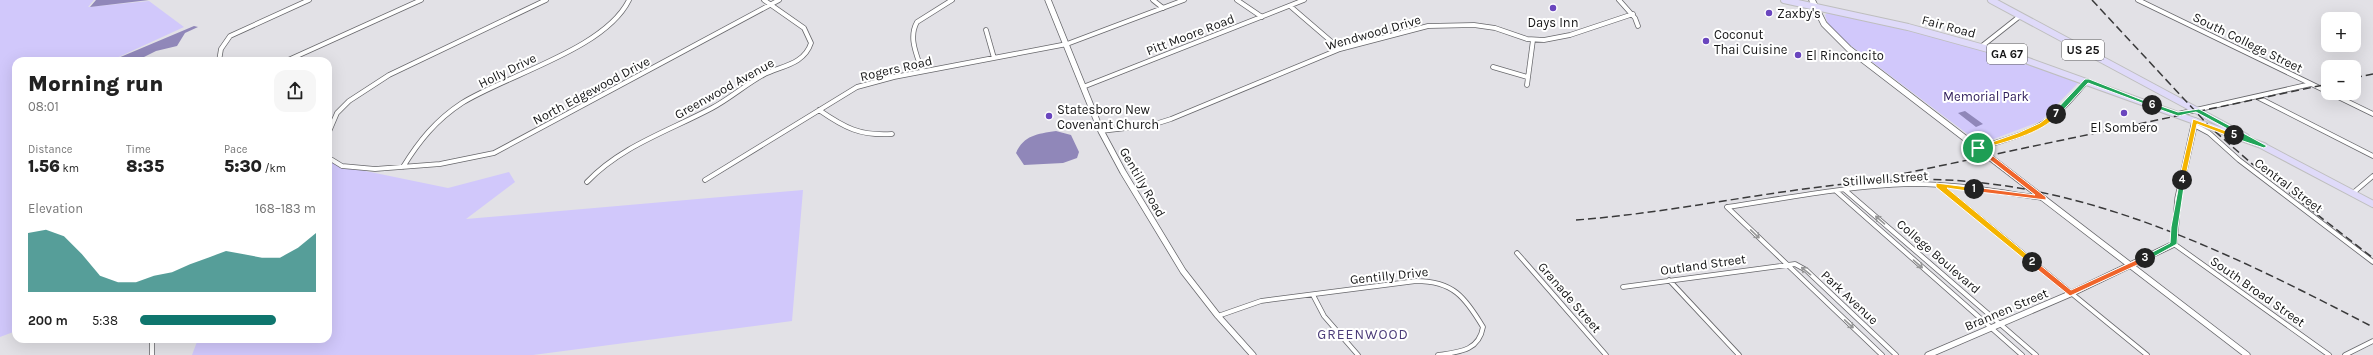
<!DOCTYPE html>
<meta charset="utf-8">
<style>
:root{--surface:#fff;--page:#f6f6f6;--text:#222;--muted:#767676;--accent:#0f766e}
body{margin:0;font-family:Karla,sans-serif;background:var(--page);color:var(--text);height:100vh;display:flex;flex-direction:column;font-size:15px;white-space:nowrap}
*{box-sizing:border-box;margin:0}
p{font-size:13px;color:var(--muted)}
.icon{flex:none;width:22px;height:22px;fill:none;stroke:currentColor;stroke-width:2;stroke-linecap:round;stroke-linejoin:round}
.map{position:relative;flex:1;overflow:hidden}
.details{position:absolute;left:12px;top:57px;width:320px;height:286px;display:flex;flex-direction:column;background:var(--surface);border-radius:12px;box-shadow:0 4px 16px #0002}
.details>*{flex:none}
.fabs{position:absolute;left:2321px;top:12px;display:grid;gap:8px}
.fabs a{display:grid;place-items:center;width:40px;height:40px;border-radius:8px;background:var(--surface);box-shadow:0 4px 16px #0002;font-size:20px}
.pin{position:absolute;display:grid;place-items:center;width:34px;height:34px;color:#fff;margin:-17px;border:2px solid #fff;border-radius:50%;box-shadow:0 1px 4px #0007}
.km{position:absolute;width:20px;height:20px;margin:-10px;border-radius:50%;background:#222;color:#fff;font-size:11px;line-height:20px;text-align:center}
.round{display:grid;place-items:center;flex:none;width:42px;height:42px;border-radius:12px;background:var(--page)}
.headline{display:flex;align-items:center;justify-content:space-between;height:68px;padding:0 16px}
h1{font-size:22px;font-weight:800;line-height:30px}
.figures{display:grid;grid-template-columns:repeat(3,1fr);gap:6px;height:68px;padding:4px 16px}
.figures div{display:grid;align-content:center}
.figures b{font-size:17px;font-weight:800}
.figures small{font-size:11px;font-weight:400}
.figures p{font-size:11px}
.chart{height:112px;padding:8px 16px}
.chart p{display:flex;justify-content:space-between}
.chart svg{width:100%;height:72px;margin-top:4px;fill:var(--accent);opacity:.7}
ul{padding:0 16px;list-style:none;font-size:13px}
li{display:grid;grid-template-columns:64px 48px 1fr;align-items:center;height:30px}
li i{height:10px;border-radius:5px;background:var(--accent)}
.map>svg:first-child{display:block}
.green{fill:#d1c8fb}
.water{fill:#9087b9}
.lines{fill:none;stroke-linecap:round;stroke-linejoin:round}
.street-casing{stroke:#67676b;stroke-width:5.5}
.secondary-casing{stroke:#67676b;stroke-width:7}
.primary-casing{stroke:#bebebe;stroke-width:8}
.street{stroke:#fff;stroke-width:4}
.secondary{stroke:#fff;stroke-width:5.5}
.primary{stroke:#dfdaf9;stroke-width:6}
.rail{stroke:#39393a;stroke-width:1.5;stroke-dasharray:8 4;stroke-linecap:butt}
.oneway{stroke:#969697}
.split-1{fill:#f0652b;stroke:#fff}
.split-2{fill:#f5b400;stroke:#fff}
.split-3{fill:#f0652b;stroke:#fff}
.split-4{fill:#22a559;stroke:#fff}
.split-5{fill:#f5b400;stroke:#fff}
.split-6{fill:#22a559;stroke:#fff}
.split-7{fill:#22a559;stroke:#fff}
.split-8{fill:#f5b400;stroke:#fff}
.poi-dot{fill:#6a46be;stroke:#fff;stroke-width:1.5}
.labels{text-anchor:middle;stroke-width:4;stroke-linejoin:round;paint-order:stroke}
.shield{fill:#fff;stroke:#5c5c5d;stroke-width:1}
.shield-label{font-size:12px;font-weight:bold;fill:#161617}
.poi-label{font-size:13px;fill:#161617;stroke:#fff;text-anchor:start}
.street-label{font-size:13px;fill:#161617;stroke:#fff}
.park-label{font-size:13px;fill:#301e5b;stroke:#fff}
.neighbourhood-label{font-size:14px;letter-spacing:1px;fill:#4b3c79;stroke:#fff}
</style>
<div class="map">
<svg width="2373" height="355" viewBox="0 0 2373 355">
<rect width="100%" height="100%" fill="#e2e1e6"/>
<path class="green" d="M0,0h94l-6,7 61,-6 35,26 -74,34h-94v270l-16,6z
M1827,13l30,4 81,20 142,44 -39,40 -50,19 -13,2 -136,-103 -14,-15 -3,-9z
M328,158l13,8 107,22 61,-16 6,10 -49,37 337,-29 -11,131 -259,34h-341l6,-16h130z"/>
<path class="water" d="M96,0h53l-59,7z
M194,26l4,1 -13,6 -8,13 -21,5 -20,10h-25z
M1965,111l18,13 -7,3 -18,-14z
M1056,131l15,4 8,17 -2,6 -14,5 -39,2 -8,-12c8,-18 21,-19 40,-22z"/>
<g class="lines">
<g class="street-casing">
<path id="street" d="M1153,0l10,8
M1237,0l25,17
M1619,0l16,18 3,8
M2138,0l190,92
M1290,6l50,43
M986,30l8,28
M1982,46l38,-30
M219,61l2,-12 9,-13 79,-36
M286,61l135,-61
M1493,67l34,10
M922,71c-5,-16 -14,-33 -5,-49l35,-22
M1527,85l6,-45
M1083,87l221,-87
M2330,93l43,21
M2257,97l116,59
M819,110c26,18 41,26 73,24
M2178,114l133,-30
M2194,125l15,8 30,27 134,102
M1101,131l51,-6 19,-6 169,-70 88,-23 46,-1 21,3 32,11 17,1 26,-5 63,-21
M328,134l9,-21 12,-12 40,-26 157,-75
M1978,148c27,-8 55,-15 77,-33 12,-10 22,-23 32,-34
M328,153l1,5 13,8 33,3 65,-5 54,-11 285,-153
M403,167c16,-26 33,-47 59,-64 47,-29 143,-54 167,-103
M705,180l152,-93 37,-10 173,-33 117,-44
M587,182c34,-36 82,-51 125,-74 17,-9 33,-23 51,-33 17,-9 41,-10 48,-32l-7,-15 -40,-28
M1939,185l208,170
M1845,190l191,165
M1836,191l186,164
M2353,193l20,-17
M1727,207c60,-9 121,-21 182,-23 44,-1 89,8 133,14
M1727,207l155,148
M2174,244l155,111
M1517,253l89,102
M1669,280l70,75
M1623,287l172,-23 11,6 90,85
M1313,295l11,21 34,39
M1218,316l43,-15 155,-20c37,0 49,16 67,46 -4,24 -24,25 -45,28
M152,340v15
M2345,355l28,-14"/>
</g>
<g class="secondary-casing">
<path id="secondary" d="M1048,0l53,131 22,41 60,99 35,45 35,39
M1812,0l12,24 25,25 398,306
M1928,355l142,-61 104,-50 4,-46 17,-77"/>
</g>
<g class="primary-casing">
<path id="primary" d="M1784,0l124,27 109,30 247,89
M1991,0l255,137
M2261,145l112,59"/>
</g>
<use href="#street" class="street"/>
<use href="#secondary" class="secondary"/>
<use href="#primary" class="primary"/>
<path class="rail" d="M2092,0l118,127 41,36 122,95
M2354,78l19,-4
M1892,176l436,-92
M1576,220c108,-8 214,-35 322,-40 171,-8 328,71 475,147"/>
</g>
<defs><path id="oneway-shaft" d="M-6 0H5M1.5-3L5.5 0L1.5 3" fill="none" stroke-width="1.6" stroke-linecap="round" stroke-linejoin="round"/></defs>
<g class="oneway">
<use href="#oneway-shaft" transform="translate(1880 220) rotate(-139)"/>
<use href="#oneway-shaft" transform="translate(1755 234) rotate(44)"/>
<use href="#oneway-shaft" transform="translate(1918 264) rotate(41)"/>
<use href="#oneway-shaft" transform="translate(1806 271) rotate(-141)"/>
<use href="#oneway-shaft" transform="translate(1849 324) rotate(43)"/>
</g>
<path class="split-1" d="M1976,146h4l66,51v3l-75,-9 3,-4 61,8 -59,-46z"/>
<path class="split-2" d="M1936,183l40,5 -2,4 -27,-4 87,72v3h-5l-93,-76z"/>
<path class="split-3" d="M2145,256l3,1v3l-78,36 -42,-34 6,-2 37,30z"/>
<path class="split-4" d="M2180,179l5,1 -7,47 -1,17 -29,16h-5v-3l27,-14 1,-16z"/>
<path class="split-5" d="M2193,119l44,16 -6,2 -34,-13 -12,56 -3,3 -3,-3z"/>
<path class="split-6" d="M2152,103l26,9 21,-3 68,37 -3,2 -33,-11v-3h6l-41,-22 -18,4 -28,-10z"/>
<path class="split-7" d="M2085,79h4l66,26 -5,1 -62,-23 -30,33h-5v-3z"/>
<path class="split-8" d="M2053,113l6,1c-19,21 -55,28 -81,36l-3,-2 43,-15 22,-10z"/>
<g class="poi-dot">
<circle cx="1553" cy="8" r="4"/>
<circle cx="1769" cy="13" r="4"/>
<circle cx="1706" cy="41" r="4"/>
<circle cx="1798" cy="55" r="4"/>
<circle cx="2124" cy="113" r="4"/>
<circle cx="1049" cy="116" r="4"/>
</g>
<g class="labels">
<g class="shield">
<rect x="2062" y="40" width="42" height="20" rx="3"/>
<rect x="1987" y="44" width="40" height="20" rx="3"/>
</g>
<g class="shield-label">
<text x="2083" y="54">US 25</text>
<text x="2007" y="58">GA 67</text>
</g>
<g class="poi-label">
<text x="1777" y="18">Zaxby's</text>
<text x="1553" y="27" text-anchor="middle">Days Inn</text>
<text x="1714" y="39">Coconut<tspan x="1714" dy="15">Thai Cuisine</tspan></text>
<text x="1806" y="60">El Rinconcito</text>
<text x="1057" y="114">Statesboro New<tspan x="1057" dy="15">Covenant Church</tspan></text>
<text x="2124" y="132" text-anchor="middle">El Sombero</text>
</g>
<g class="street-label">
<text transform="translate(1949 26) rotate(15)" y="5">Fair Road</text>
<text transform="translate(1373 32) rotate(-16)" y="5">Wendwood Drive</text>
<text transform="translate(1190 34) rotate(-21)" y="5">Pitt Moore Road</text>
<text transform="translate(2248 42) rotate(26)" y="5">South College Street</text>
<text transform="translate(896 68) rotate(-13)" y="5">Rogers Road</text>
<text transform="translate(507 70) rotate(-26)" y="5">Holly Drive</text>
<text transform="translate(724 88) rotate(-29)" y="5">Greenwood Avenue</text>
<text transform="translate(591 90) rotate(-28)" y="5">North Edgewood Drive</text>
<text transform="translate(1885 178) rotate(-4)" y="5">Stillwell Street</text>
<text transform="translate(1143 182) rotate(60)" y="5">Gentilly Road</text>
<text transform="translate(2289 185) rotate(37)" y="5">Central Street</text>
<text transform="translate(1939 256) rotate(41)" y="5">College Boulevard</text>
<text transform="translate(1703 264) rotate(-8)" y="5">Outland Street</text>
<text transform="translate(1389 275) rotate(-6)" y="5">Gentilly Drive</text>
<text transform="translate(2258 291) rotate(35)" y="5">South Broad Street</text>
<text transform="translate(1570 297) rotate(49)" y="5">Granade Street</text>
<text transform="translate(1850 297) rotate(43)" y="5">Park Avenue</text>
<text transform="translate(2006 309) rotate(-23)" y="5">Brannen Street</text>
</g>
<g class="park-label">
<text x="1986" y="101">Memorial Park</text>
</g>
<g class="neighbourhood-label">
<text x="1363" y="339">GREENWOOD</text>
</g>
</g>
</svg>
<div class="fabs">
<a>+</a>
<a>−</a>
</div>
<div class="pin" style="left:1978px;top:148px;background:#1e9e55"><svg class="icon" aria-label="arrive" viewBox="0 0 24 24"><path d="M6 21V4h12l-3 4 3 4H6"/></svg></div>
<b class="km" style="left:1974px;top:189px">1</b>
<b class="km" style="left:2032px;top:262px">2</b>
<b class="km" style="left:2145px;top:258px">3</b>
<b class="km" style="left:2182px;top:180px">4</b>
<b class="km" style="left:2234px;top:135px">5</b>
<b class="km" style="left:2152px;top:105px">6</b>
<b class="km" style="left:2056px;top:114px">7</b>
<section class="details">
<div class="headline"><div><h1>Morning run</h1><p>08:01</p></div><a class="round"><svg class="icon" aria-label="share" viewBox="0 0 24 24"><path d="M12 15V3M7 8l5-5 5 5M5 13v7h14v-7"/></svg></a></div>
<div class="figures">
<div><p>Distance</p><b>1.56<small> km</small></b></div>
<div><p>Time</p><b>8:35</b></div>
<div><p>Pace</p><b>5:30<small> /km</small></b></div>
</div>
<div class="chart"><p><span>Elevation</span>168–183 m</p>
<svg viewBox="0 0 160 44" preserveAspectRatio="none"><path d="M0 44V8L10 6L20 10L30 21L40 34L50 38L60 38L70 34L80 32L90 27L100 23L110 19L120 21L130 23L140 23L150 17L160 8V44z"/></svg>
</div>
<ul>
<li><b>200 m</b>5:38<i style="width:77%"></i></li>
</ul>
</section>
</div>
